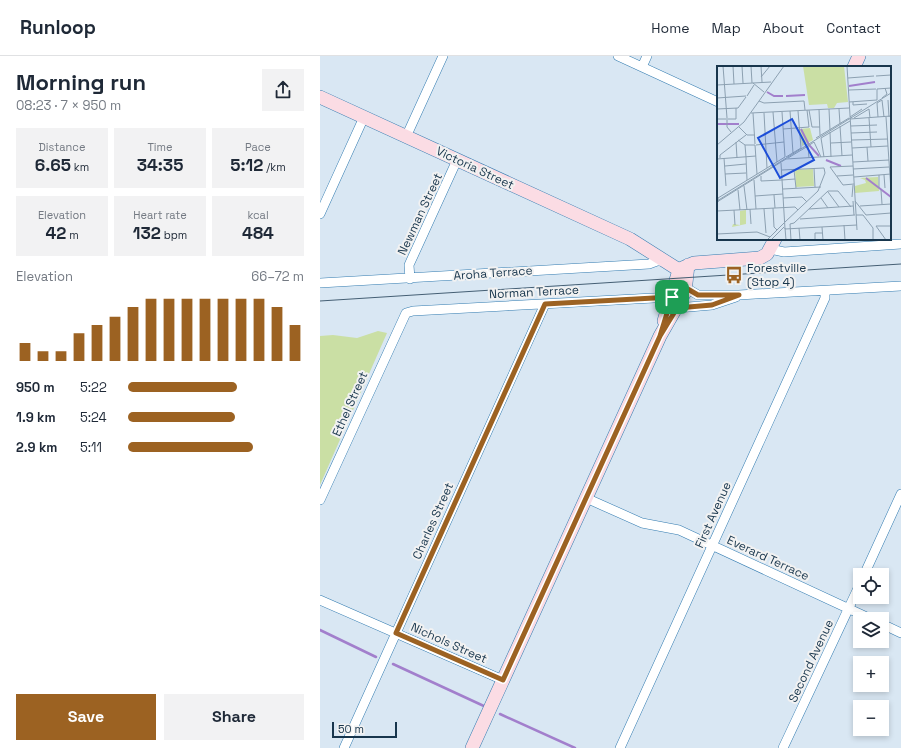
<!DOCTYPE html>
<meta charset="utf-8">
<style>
:root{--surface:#fff;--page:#f2f2f3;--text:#1f2937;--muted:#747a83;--line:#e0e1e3;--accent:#9c6222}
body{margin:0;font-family:"Space Grotesk",sans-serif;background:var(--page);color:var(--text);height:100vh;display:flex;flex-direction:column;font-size:15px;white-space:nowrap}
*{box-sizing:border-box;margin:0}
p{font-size:13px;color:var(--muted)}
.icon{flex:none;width:22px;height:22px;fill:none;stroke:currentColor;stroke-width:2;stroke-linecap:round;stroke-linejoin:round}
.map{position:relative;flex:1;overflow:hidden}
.sheet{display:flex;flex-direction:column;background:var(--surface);width:320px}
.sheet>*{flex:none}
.controls{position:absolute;left:533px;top:512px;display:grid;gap:8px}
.controls a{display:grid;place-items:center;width:36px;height:36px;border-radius:0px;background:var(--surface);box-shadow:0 2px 6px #0003;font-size:20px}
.scale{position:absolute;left:12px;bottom:10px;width:65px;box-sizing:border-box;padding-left:4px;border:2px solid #18364d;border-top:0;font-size:11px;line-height:14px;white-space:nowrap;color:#18364d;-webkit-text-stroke:3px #f2f2f2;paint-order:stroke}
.pin{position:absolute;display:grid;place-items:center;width:34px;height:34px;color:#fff;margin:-17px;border-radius:8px;box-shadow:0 2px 6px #0006}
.round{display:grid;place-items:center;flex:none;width:42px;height:42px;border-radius:0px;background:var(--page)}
.overview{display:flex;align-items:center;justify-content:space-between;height:68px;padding:0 16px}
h1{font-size:22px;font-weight:600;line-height:30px}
.metrics{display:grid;grid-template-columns:repeat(3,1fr);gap:6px;height:68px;padding:4px 16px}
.metrics div{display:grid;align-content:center;border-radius:0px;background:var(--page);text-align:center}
.metrics b{font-size:17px;font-weight:600}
.metrics small{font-size:11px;font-weight:400}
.metrics p{font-size:11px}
.chart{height:112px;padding:8px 16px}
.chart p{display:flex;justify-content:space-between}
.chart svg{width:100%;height:72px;margin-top:4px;stroke:var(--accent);stroke-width:6}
.primary-button{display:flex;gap:8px;margin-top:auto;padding:8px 16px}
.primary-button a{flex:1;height:46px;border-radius:0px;background:var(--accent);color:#fff;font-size:16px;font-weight:600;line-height:46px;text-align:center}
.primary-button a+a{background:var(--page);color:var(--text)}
ul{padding:0 16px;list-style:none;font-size:13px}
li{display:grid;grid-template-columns:64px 48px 1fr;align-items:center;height:30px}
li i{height:10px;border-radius:5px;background:var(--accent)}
header{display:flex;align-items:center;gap:24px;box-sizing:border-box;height:56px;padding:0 20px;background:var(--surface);border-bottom:1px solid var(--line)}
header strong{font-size:19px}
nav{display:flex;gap:22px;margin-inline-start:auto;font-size:14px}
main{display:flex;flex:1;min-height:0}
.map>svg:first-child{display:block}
.green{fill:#cadfa4}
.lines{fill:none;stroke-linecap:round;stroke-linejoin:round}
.stream{stroke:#a27fcc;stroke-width:2.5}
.street-casing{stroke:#337cb1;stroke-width:10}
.secondary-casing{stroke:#337cb1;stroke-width:14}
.street{stroke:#fff;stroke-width:9}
.secondary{stroke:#fbdce4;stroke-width:13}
.tram{stroke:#455f74;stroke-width:1}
.route-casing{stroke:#fff;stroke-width:8}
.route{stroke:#9c6222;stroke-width:5}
.labels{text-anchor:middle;stroke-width:4;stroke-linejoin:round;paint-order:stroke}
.street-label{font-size:12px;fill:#18364d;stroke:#f2f2f2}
.poi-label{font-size:12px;fill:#18364d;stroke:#f2f2f2;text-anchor:start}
.inset-river{fill:none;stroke:#a27fcc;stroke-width:2}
.inset-road{fill:none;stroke:#8ca0b1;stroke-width:1}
.view{fill:#1d4ed8;fill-opacity:0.15;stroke:#1d4ed8;stroke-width:2}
.inset-edge{fill:none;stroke:#18364d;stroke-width:2}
</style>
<header>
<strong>Runloop</strong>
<nav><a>Home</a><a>Map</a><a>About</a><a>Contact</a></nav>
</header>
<main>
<section class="sheet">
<div class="overview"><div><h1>Morning run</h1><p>08:23 · 7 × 950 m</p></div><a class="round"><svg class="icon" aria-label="share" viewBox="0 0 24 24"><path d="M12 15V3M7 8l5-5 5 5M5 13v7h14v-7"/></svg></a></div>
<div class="metrics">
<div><p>Distance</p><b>6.65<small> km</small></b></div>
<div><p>Time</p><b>34:35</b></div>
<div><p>Pace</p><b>5:12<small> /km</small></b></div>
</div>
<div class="metrics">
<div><p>Elevation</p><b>42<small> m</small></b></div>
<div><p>Heart rate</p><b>132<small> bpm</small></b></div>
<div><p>kcal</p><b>484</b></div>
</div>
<div class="chart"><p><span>Elevation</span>66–72 m</p>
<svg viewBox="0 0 160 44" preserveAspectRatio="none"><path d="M5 44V33M15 44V38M25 44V38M35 44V27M45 44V22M55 44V17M65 44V11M75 44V6M85 44V6M95 44V6M105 44V6M115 44V6M125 44V6M135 44V6M145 44V11M155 44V22"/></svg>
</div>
<ul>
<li><b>950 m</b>5:22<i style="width:62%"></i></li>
<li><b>1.9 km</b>5:24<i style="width:61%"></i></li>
<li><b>2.9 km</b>5:11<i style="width:71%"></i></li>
</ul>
<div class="primary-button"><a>Save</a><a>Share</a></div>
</section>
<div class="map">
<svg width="581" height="692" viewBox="0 0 581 692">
<rect width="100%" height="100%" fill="#d9e7f3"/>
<path class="green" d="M58,275l9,2 -67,152v-149l13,-1 24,3z"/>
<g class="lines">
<path class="stream" d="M0,574l56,27
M73,608l93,43
M180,658l75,34"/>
<g class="street-casing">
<path id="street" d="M298,0l100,46
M322,11l5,-11
M86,81l37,-81
M0,158l44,-97
M450,193l14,3 117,-8
M90,223l-1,-14 48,-105
M0,227l329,-19 8,-3h8
M366,232l12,7h41l162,-9
M357,252l35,-3 24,-8
M266,442l56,25 37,7 192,89
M0,444l86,-187 7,-2 259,-14
M544,519l37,-81
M0,544l183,80
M562,568l19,9
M24,692l201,-444
M300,692l205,-450v-7
M463,692l77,-164"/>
</g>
<g class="secondary-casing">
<path id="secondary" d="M534,11l5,-11
M0,41l310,142 49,31
M360,213l14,-6 66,-5 7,-4 8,-15
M344,265l15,-51
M152,692l188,-412 25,-44 3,-27"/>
</g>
<use href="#street" class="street"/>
<use href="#secondary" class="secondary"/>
<path class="tram" d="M0,245l581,-37"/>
</g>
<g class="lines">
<g class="route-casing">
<path id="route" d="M352,241l-127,7 -149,329 107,47 157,-344 17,-28 9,-20 12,7h41l-27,10 -35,3 -17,28 12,-39"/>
</g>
<use href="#route" class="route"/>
</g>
<defs>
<g id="bus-bare" transform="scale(1.38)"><path d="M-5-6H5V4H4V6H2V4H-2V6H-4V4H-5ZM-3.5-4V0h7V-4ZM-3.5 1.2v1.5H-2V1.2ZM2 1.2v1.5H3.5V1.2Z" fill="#9c6222" stroke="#f2f2f2" stroke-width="2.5" paint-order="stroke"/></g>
</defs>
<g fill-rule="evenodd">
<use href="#bus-bare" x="414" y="219"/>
</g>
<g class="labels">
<g class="street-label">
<text transform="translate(155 112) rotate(25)" y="4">Victoria Street</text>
<text transform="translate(100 158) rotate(-65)" y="4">Newman Street</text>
<text transform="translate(173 217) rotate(-4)" y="4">Aroha Terrace</text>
<text transform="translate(214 236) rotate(-3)" y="4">Norman Terrace</text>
<text transform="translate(30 348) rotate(-66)" y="4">Ethel Street</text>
<text transform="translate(393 459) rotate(-66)" y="4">First Avenue</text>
<text transform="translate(113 465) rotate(-66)" y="4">Charles Street</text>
<text transform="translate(448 502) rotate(25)" y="4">Everard Terrace</text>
<text transform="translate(129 587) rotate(24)" y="4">Nichols Street</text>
<text transform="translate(491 605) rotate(-65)" y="4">Second Avenue</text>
</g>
<g class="poi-label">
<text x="427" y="216">Forestville<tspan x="427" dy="14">(Stop 4)</tspan></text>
</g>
</g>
<g transform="translate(397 10)">
<rect width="174" height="174" fill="#d9e7f3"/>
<path d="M86,0h41l4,36 -11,1 -3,5h-6l-1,-4 -18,1zM93,62l3,12 -11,6 -2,-17zM96,103l1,17 -18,1 -1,-17zM161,111l1,14 -24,2v-7l11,-3 -1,-3 -5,-2zM29,144v14l-14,3 1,-3 7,1v-14z" fill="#cadfa4"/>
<path class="inset-river" d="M132,20l26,-4M50,26l7,4h9M69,30l19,-1M0,58h22M84,63l8,16 10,11M109,94l15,6M149,112l25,19"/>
<path class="inset-road" d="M6,0l4,52M16,0l1,18M25,0l1,17M34,0l1,17M44,0l1,16M130,0l10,164M159,10l15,-1M44,11l9,-11M131,12l26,-2M36,17l11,9M0,19l54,-3M160,23l14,-1M132,24l27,-1M30,30l7,-11M0,32l29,-2M165,32l5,-4 -2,-6M171,34l1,17M42,35l5,2 40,-2 1,9M132,36l28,-2v-11M136,36v3l14,-1M0,43l21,-1 8,-11M102,43l1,26M112,43l1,21M122,43l1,15M92,44l3,17h8M73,45l3,42M56,46l4,50M65,46l3,45M34,47l98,-5M36,47l2,31M47,47l3,55M133,51l12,-8M161,51l-1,-14 5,-3 2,17M169,51l5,74M137,52l15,-9 1,9M152,52l2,29M0,53h19v-11M133,53l41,-3M10,54v7l4,5M123,60l2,30M134,60l26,-1M22,61l8,8h8M66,63l26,-2 -2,-17M113,66l1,25M134,67l26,-1M99,72l33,-20M21,74l7,5h10M135,74l36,-1M19,76l1,16M114,77l20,-1M0,79l27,-23 40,-56M28,79l1,12M38,79l2,29M39,79l28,-3M91,80l6,-4 7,15M150,81l1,14M135,82l36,-2M29,91l1,23M69,91l15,-9 -3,-37M107,91l-3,-19 29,-17M3,92v-3l26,-20M7,92l2,28M71,92l20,-12 1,12M0,93l39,-3M69,93l66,-4M136,96l36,-2M64,97l4,66M8,100l21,-2M113,101l13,18 11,-1M113,101l23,-1M97,102l1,19M136,103l36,-2M65,104l42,-2 1,5 -7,18 -33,31M77,104l2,18M8,108l21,-1M162,109v13M167,109l1,13M44,110v5l21,-1M120,110l16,-1M137,111l37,-3M37,114l2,29M65,114l13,-1M27,120l3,24M66,123l38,-2M21,124l2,20M164,124l1,14M111,126l11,15M57,129l1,13M38,130l28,-2M135,131l1,-12M66,132l19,-1 5,5M104,132l7,10M0,135l174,-108M136,135l1,14M138,135l11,14 25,-2M0,136l69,-43M1,136v-4l67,-41M143,140l31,-2M56,142l1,19 3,3M33,143l1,15M47,143l2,24M92,143l44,-3M17,144l1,15M0,145l78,-4 3,3M139,149h7l10,13v12M83,153l55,-4M127,159l1,15M159,160l10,14M159,160h15M105,161l1,13M68,162l1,12M82,162l1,12M68,163l72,-4M0,168l40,-2 13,5M50,174l17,-17M54,174l13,-13M74,174l-1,-16 4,-1 34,-32h10l13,16M98,174v-7h7"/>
<path class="view" d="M75,53l22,41 -34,18 -22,-40z"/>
<rect width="174" height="174" class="inset-edge"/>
</g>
</svg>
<div class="controls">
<a><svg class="icon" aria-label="locate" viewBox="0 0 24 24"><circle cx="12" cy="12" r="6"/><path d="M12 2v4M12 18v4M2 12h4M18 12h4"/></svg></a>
<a><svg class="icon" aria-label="layers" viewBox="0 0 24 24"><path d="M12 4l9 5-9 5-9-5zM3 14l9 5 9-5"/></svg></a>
<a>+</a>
<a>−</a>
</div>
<div class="scale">50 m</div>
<div class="pin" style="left:352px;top:241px;background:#1e9e55"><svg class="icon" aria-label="arrive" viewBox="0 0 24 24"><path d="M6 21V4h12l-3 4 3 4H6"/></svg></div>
</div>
</main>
